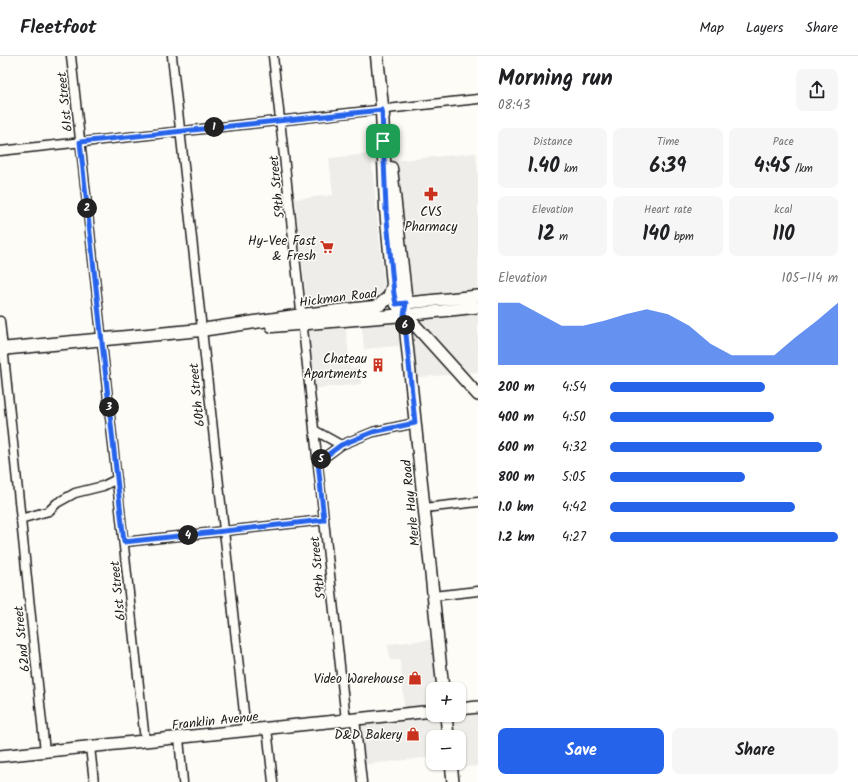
<!DOCTYPE html>
<meta charset="utf-8">
<style>
:root{--surface:#fff;--page:#f6f6f6;--text:#202124;--muted:#757577;--line:#e0e0e0;--accent:#2563eb}
body{margin:0;font-family:Kalam,sans-serif;background:var(--page);color:var(--text);height:100vh;display:flex;flex-direction:column;font-size:15px;white-space:nowrap}
*{box-sizing:border-box;margin:0}
p{font-size:13px;color:var(--muted)}
.icon{flex:none;width:22px;height:22px;fill:none;stroke:currentColor;stroke-width:2;stroke-linecap:round;stroke-linejoin:round}
.map{position:relative;flex:1;overflow:hidden}
.sheet{display:flex;flex-direction:column;background:var(--surface);width:380px}
.sheet>*{flex:none}
.buttons{position:absolute;left:426px;top:626px;display:grid;gap:8px}
.buttons a{display:grid;place-items:center;width:40px;height:40px;border-radius:8px;background:var(--surface);box-shadow:0 1px 3px #0004;font-size:20px}
.pin{position:absolute;display:grid;place-items:center;width:34px;height:34px;color:#fff;margin:-17px;border-radius:8px;box-shadow:0 2px 6px #0006}
.km{position:absolute;width:20px;height:20px;margin:-10px;border-radius:50%;background:#222;color:#fff;font-size:11px;line-height:20px;text-align:center}
.round{display:grid;place-items:center;flex:none;width:42px;height:42px;border-radius:8px;background:var(--page)}
.summary{display:flex;align-items:center;justify-content:space-between;height:68px;padding:0 20px}
h1{font-size:22px;font-weight:800;line-height:30px}
.metrics{display:grid;grid-template-columns:repeat(3,1fr);gap:6px;height:68px;padding:4px 20px}
.metrics div{display:grid;align-content:center;border-radius:8px;background:var(--page);text-align:center}
.metrics b{font-size:20px;font-weight:800}
.metrics small{font-size:11px;font-weight:400}
.metrics p{font-size:11px}
.chart{height:112px;padding:8px 20px}
.chart p{display:flex;justify-content:space-between}
.chart svg{width:100%;height:72px;margin-top:4px;fill:var(--accent);opacity:.7}
.cta{display:flex;gap:8px;margin-top:auto;padding:8px 20px}
.cta a{flex:1;height:46px;border-radius:8px;background:var(--accent);color:#fff;font-size:16px;font-weight:800;line-height:46px;text-align:center}
.cta a+a{background:var(--page);color:var(--text)}
ul{padding:0 20px;list-style:none;font-size:13px}
li{display:grid;grid-template-columns:64px 48px 1fr;align-items:center;height:30px}
li i{height:10px;border-radius:5px;background:var(--accent)}
header{display:flex;align-items:center;gap:24px;box-sizing:border-box;height:56px;padding:0 20px;background:var(--surface);border-bottom:1px solid var(--line)}
header strong{font-size:19px}
nav{display:flex;gap:22px;margin-inline-start:auto;font-size:14px}
main{display:flex;flex:1;min-height:0}
.map>svg:first-child{display:block}
.built{fill:#eeede9}
.lines{fill:none;stroke-linecap:round;stroke-linejoin:round}
.street-casing{stroke:#1c1c1c;stroke-width:11}
.secondary-casing{stroke:#1c1c1c;stroke-width:14}
.primary-casing{stroke:#1c1c1c;stroke-width:15}
.street{stroke:#fdfcf7;stroke-width:8}
.secondary{stroke:#fdfcf7;stroke-width:11}
.primary{stroke:#fdfcf7;stroke-width:12}
.route-casing{stroke:#fff;stroke-width:8}
.route{stroke:#2563eb;stroke-width:5}
.labels{text-anchor:middle;stroke-width:3;stroke-linejoin:round;paint-order:stroke}
.street-label{font-size:13px;fill:#1c1c1c;stroke:#fdfcf7}
.poi-label{font-size:13px;fill:#1c1c1c;stroke:#fdfcf7;text-anchor:end}
</style>
<header>
<strong>Fleetfoot</strong>
<nav><a>Map</a><a>Layers</a><a>Share</a></nav>
</header>
<main>
<div class="map">
<svg width="478" height="726" viewBox="0 0 478 726">
<rect width="100%" height="100%" fill="#fdfcf7"/>
<filter id="ink" filterUnits="userSpaceOnUse"><feTurbulence type="fractalNoise" baseFrequency=".025" numOctaves="2"/><feDisplacementMap in="SourceGraphic" scale="8" xChannelSelector="R" yChannelSelector="G"/><feConvolveMatrix kernelMatrix="1 2 1 2 8 2 1 2 1" color-interpolation-filters="sRGB"/></filter>
<g filter="url(#ink)">
<path class="built" d="M476,97l2,21v122l-72,7 -16,-142z
M371,98l13,130 -4,11 -9,4 -64,6 -12,-106 38,-4 -4,-37z
M478,251v65l-67,6 -4,-33 -43,4 -3,-30z
M345,264l5,48 10,-1 1,17 -51,5 -7,-64z
M438,583l5,50h-10v26h26v-6l19,-2v59l-26,2 -1,-5h8v-26h-26v20l-73,8 -5,-46 50,-5 -5,-54h-10l-2,-16z"/>
<g class="lines">
<g class="street-casing">
<path id="street" d="M71,0l74,685
M172,0l74,675
M273,0l73,664
M0,95l478,-52
M0,265l3,28
M4,300l41,396
M314,374l27,15
M318,406l23,-17 32,-13 42,-9
M424,452l54,-6
M20,463l29,-8 8,-8 18,-10 28,-7 14,-7
M124,486l200,-22
M433,540l45,-5
M355,663l7,63
M267,672l6,54
M179,682l4,44
M90,691l4,35"/>
</g>
<g class="secondary-casing">
<path id="secondary" d="M394,228l2,20 82,91
M397,248l81,-8
M404,259l39,374
M404,259l74,-8
M459,653l19,-2
M446,659l2,22
M0,700l433,-45
M451,707l2,19"/>
</g>
<g class="primary-casing">
<path id="primary" d="M377,0l6,60
M272,270l132,-11 2,-12 -15,-135
M0,293l201,-19 101,-15 72,-8 7,-3 8,-7 4,-12 -7,-76 -4,-99"/>
</g>
<use href="#street" class="street"/>
<use href="#secondary" class="secondary"/>
<use href="#primary" class="primary"/>
</g>
</g>
<g class="lines" filter="url(#ink)">
<g class="route-casing">
<path id="route" d="M382,54l4,99 8,85 2,10 10,-1 -2,12 11,108 -42,9 -32,13 -23,17 6,58 -200,22 -44,-400z"/>
</g>
<use href="#route" class="route"/>
</g>
<defs>
<g id="pharmacy-bare" transform="scale(1.08)"><path d="M-2-6h4v4h4v4h-4v4h-4v-4h-4v-4h4Z" fill="#c8321e" stroke="#fdfcf7" stroke-width="2.5" paint-order="stroke"/></g>
<g id="supermarket-bare" transform="scale(1.08)"><path d="M-6-5.5h2.5l.6 2H6L4.5 2H-2.5L-4.4-4H-6ZM-1.5 3.2a1.3 1.3 0 1 0 .1 0ZM3 3.2a1.3 1.3 0 1 0 .1 0Z" fill="#c8321e" stroke="#fdfcf7" stroke-width="2.5" paint-order="stroke"/></g>
<g id="building-bare" transform="scale(1.08)"><path d="M-4-6H4V6H1V3H-1V6H-4ZM-2.5-4.3h1.7v1.8h-1.7ZM.8-4.3h1.7v1.8H.8ZM-2.5-1h1.7V.8h-1.7ZM.8-1h1.7V.8H.8Z" fill="#c8321e" stroke="#fdfcf7" stroke-width="2.5" paint-order="stroke"/></g>
<g id="shop-bare" transform="scale(1.08)"><path d="M-5-2.5h2.3a2.7 3.5 0 0 1 5.4 0H5L5.5 6h-11ZM-1.5-2.5h3a1.5 2.3 0 0 0-3 0Z" fill="#c8321e" stroke="#fdfcf7" stroke-width="2.5" paint-order="stroke"/></g>
</defs>
<g fill-rule="evenodd">
<use href="#pharmacy-bare" x="431" y="138"/>
<use href="#supermarket-bare" x="327" y="191"/>
<use href="#building-bare" x="378" y="309"/>
<use href="#shop-bare" x="415" y="622"/>
<use href="#shop-bare" x="413" y="678"/>
</g>
<g class="labels">
<g class="street-label">
<text transform="translate(64 46) rotate(-96)" y="5">61st Street</text>
<text transform="translate(276 131) rotate(-96)" y="5">59th Street</text>
<text transform="translate(338 241) rotate(-7)" y="5">Hickman Road</text>
<text transform="translate(196 339) rotate(-96)" y="5">60th Street</text>
<text transform="translate(410 447) rotate(-96)" y="5">Merle Hay Road</text>
<text transform="translate(317 512) rotate(-96)" y="5">59th Street</text>
<text transform="translate(117 535) rotate(-96)" y="5">61st Street</text>
<text transform="translate(21 583) rotate(-96)" y="5">62nd Street</text>
<text transform="translate(215 664) rotate(-6)" y="5">Franklin Avenue</text>
</g>
<g class="poi-label">
<text x="431" y="160" text-anchor="middle">CVS<tspan x="431" dy="15">Pharmacy</tspan></text>
<text x="316" y="189">Hy-Vee Fast<tspan x="316" dy="15">&amp; Fresh</tspan></text>
<text x="367" y="307">Chateau<tspan x="367" dy="15">Apartments</tspan></text>
<text x="404" y="627">Video Warehouse</text>
<text x="402" y="683">D&amp;D Bakery</text>
</g>
</g>
</svg>
<div class="buttons">
<a>+</a>
<a>−</a>
</div>
<div class="pin" style="left:383px;top:85px;background:#1e9e55"><svg class="icon" aria-label="arrive" viewBox="0 0 24 24"><path d="M6 21V4h12l-3 4 3 4H6"/></svg></div>
<b class="km" style="left:214px;top:71px">1</b>
<b class="km" style="left:87px;top:152px">2</b>
<b class="km" style="left:109px;top:351px">3</b>
<b class="km" style="left:188px;top:479px">4</b>
<b class="km" style="left:321px;top:403px">5</b>
<b class="km" style="left:405px;top:269px">6</b>
</div>
<section class="sheet">
<div class="summary"><div><h1>Morning run</h1><p>08:43</p></div><a class="round"><svg class="icon" aria-label="share" viewBox="0 0 24 24"><path d="M12 15V3M7 8l5-5 5 5M5 13v7h14v-7"/></svg></a></div>
<div class="metrics">
<div><p>Distance</p><b>1.40<small> km</small></b></div>
<div><p>Time</p><b>6:39</b></div>
<div><p>Pace</p><b>4:45<small> /km</small></b></div>
</div>
<div class="metrics">
<div><p>Elevation</p><b>12<small> m</small></b></div>
<div><p>Heart rate</p><b>140<small> bpm</small></b></div>
<div><p>kcal</p><b>110</b></div>
</div>
<div class="chart"><p><span>Elevation</span>105–114 m</p>
<svg viewBox="0 0 160 44" preserveAspectRatio="none"><path d="M0 44V6L10 6L20 13L30 20L40 20L50 17L60 13L70 10L80 13L90 20L100 31L110 38L120 38L130 38L140 27L150 17L160 6V44z"/></svg>
</div>
<ul>
<li><b>200 m</b>4:54<i style="width:68%"></i></li>
<li><b>400 m</b>4:50<i style="width:72%"></i></li>
<li><b>600 m</b>4:32<i style="width:93%"></i></li>
<li><b>800 m</b>5:05<i style="width:59%"></i></li>
<li><b>1.0 km</b>4:42<i style="width:81%"></i></li>
<li><b>1.2 km</b>4:27<i style="width:100%"></i></li>
</ul>
<div class="cta"><a>Save</a><a>Share</a></div>
</section>
</main>
